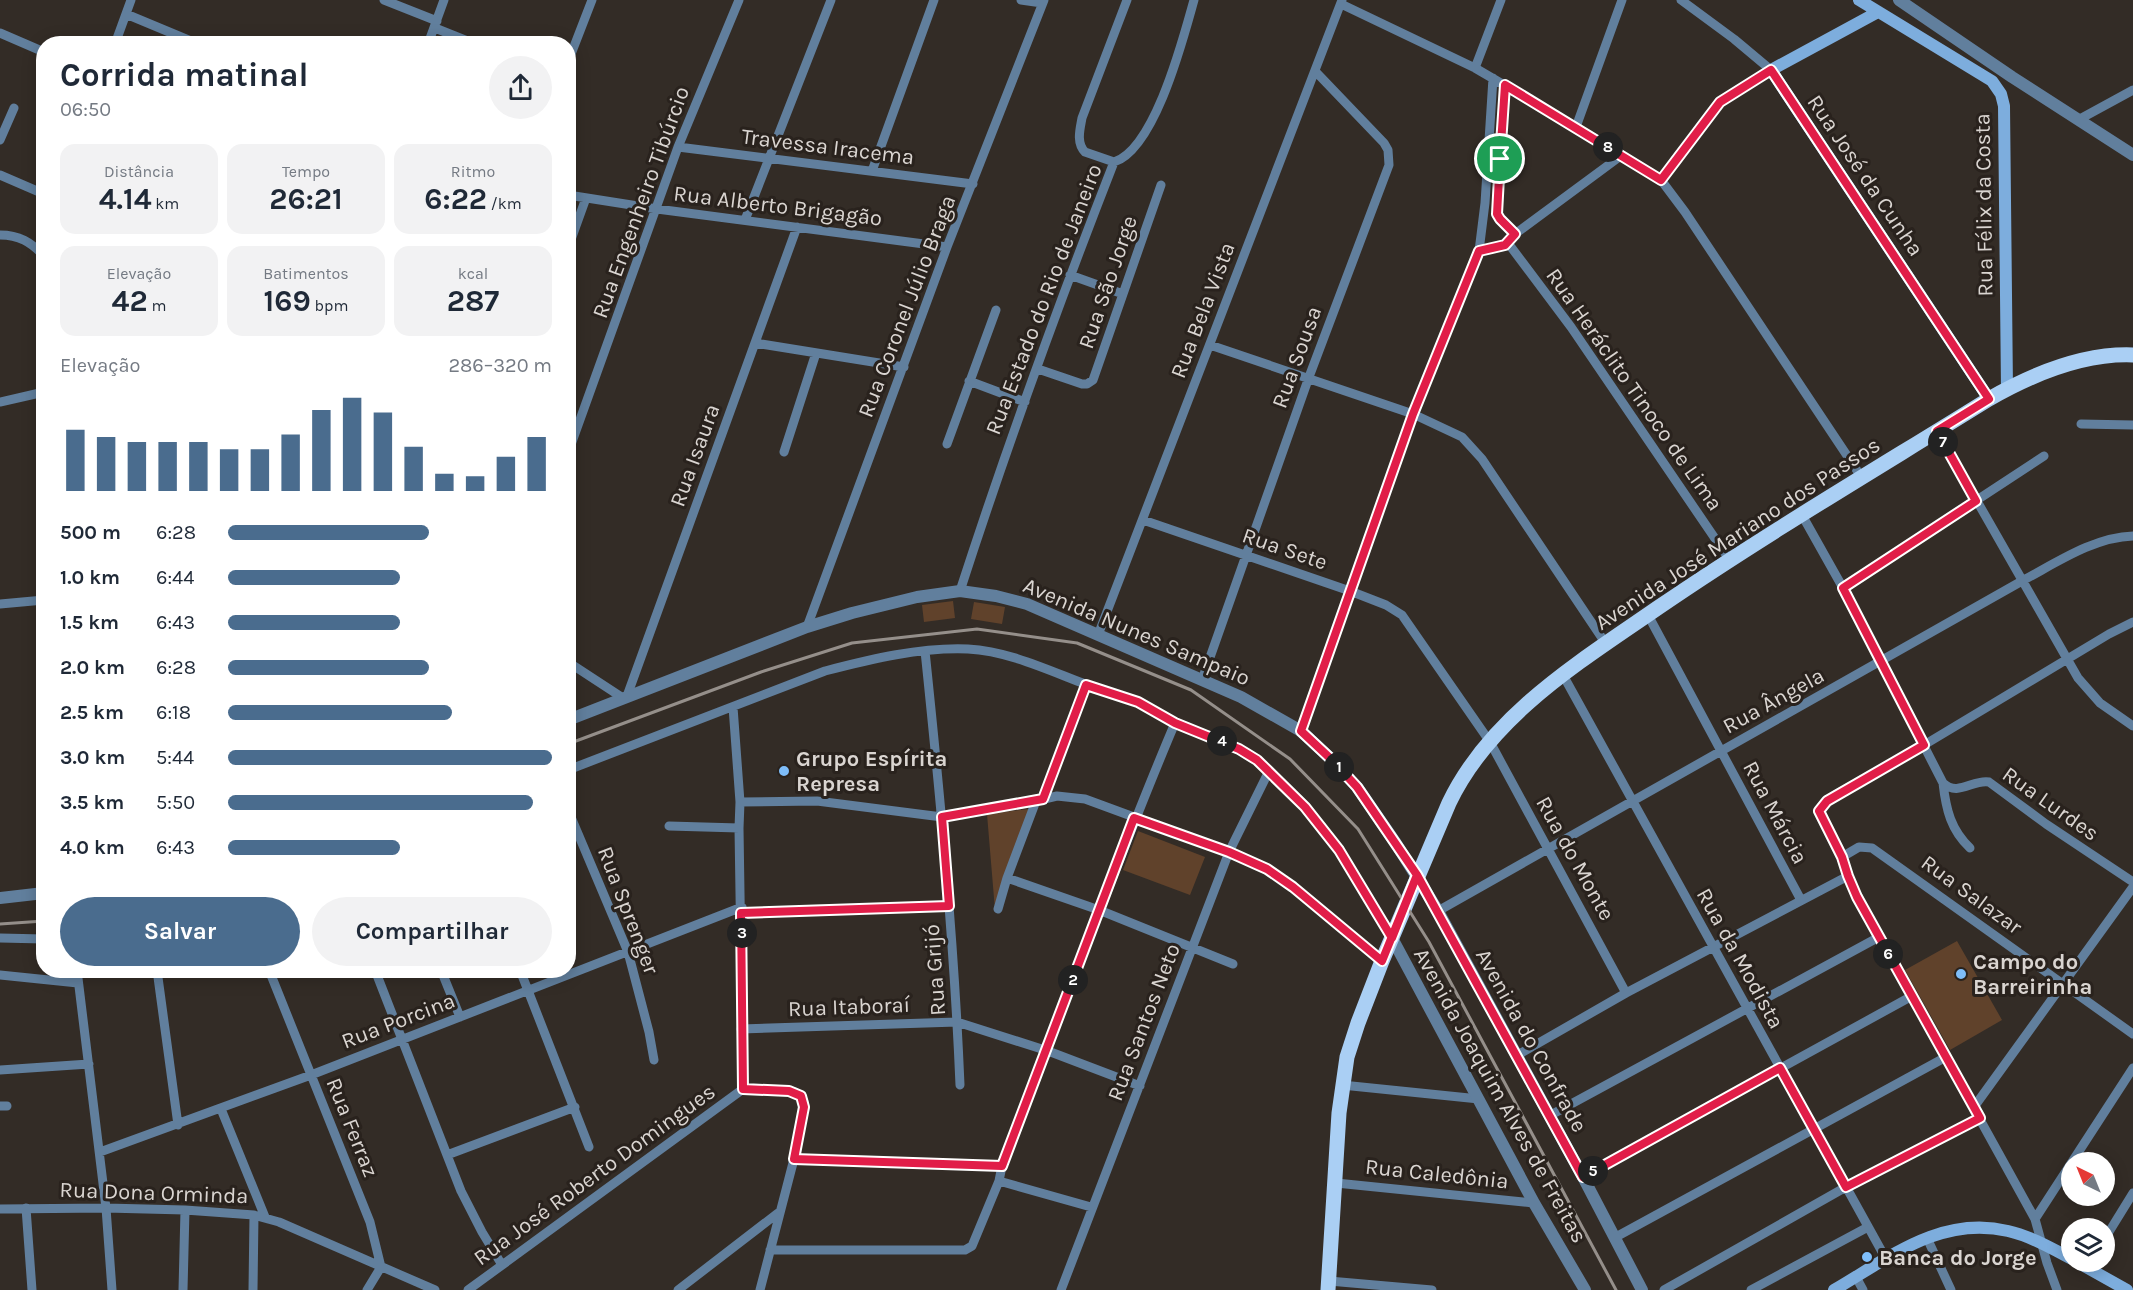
<!DOCTYPE html>
<html lang="pt">
<meta charset="utf-8">
<style>
:root{--surface:#fff;--page:#f2f2f3;--text:#1f2937;--muted:#747a83;--accent:#4a6c8e}
body{margin:0;font-family:Karla,sans-serif;background:var(--page);color:var(--text);height:100vh;display:flex;flex-direction:column;font-size:22px;white-space:nowrap}
*{box-sizing:border-box;margin:0}
p{font-size:20px;color:var(--muted)}
.icon{flex:none;width:33px;height:33px;fill:none;stroke:currentColor;stroke-width:2;stroke-linecap:round;stroke-linejoin:round}
.map{position:relative;flex:1;overflow:hidden}
.details{position:absolute;left:36px;top:36px;width:540px;height:942px;display:flex;flex-direction:column;background:var(--surface);border-radius:24px;box-shadow:0 3px 15px #0003}
.details>*{flex:none}
.needle{width:39px;rotate:317deg}
.tools{position:absolute;left:2061px;top:1152px;display:grid;gap:12px}
.tools a{display:grid;place-items:center;width:54px;height:54px;border-radius:50%;background:var(--surface);box-shadow:0 3px 15px #0003;font-size:30px}
.pin{position:absolute;display:grid;place-items:center;width:51px;height:51px;color:#fff;margin:-26px;border:3px solid #fff;border-radius:50%;box-shadow:0 2px 6px #0007}
.km{position:absolute;width:30px;height:30px;margin:-15px;border-radius:50%;background:#222;color:#fff;font-size:16px;line-height:30px;text-align:center}
.round{display:grid;place-items:center;flex:none;width:63px;height:63px;border-radius:32px;background:var(--page)}
.overview{display:flex;align-items:center;justify-content:space-between;height:102px;padding:0 24px}
h1{font-size:33px;font-weight:700;line-height:45px}
.figures{display:grid;grid-template-columns:repeat(3,1fr);gap:9px;height:102px;padding:6px 24px}
.figures div{display:grid;align-content:center;border-radius:15px;background:var(--page);text-align:center}
.figures b{font-size:30px;font-weight:700}
.figures small{font-size:16px;font-weight:400}
.figures p{font-size:16px}
.chart{height:168px;padding:12px 24px}
.chart p{display:flex;justify-content:space-between}
.chart svg{width:100%;height:108px;margin-top:6px;stroke:var(--accent);stroke-width:6}
.action{display:flex;gap:12px;margin-top:auto;padding:12px 24px}
.action a{flex:1;height:69px;border-radius:36px;background:var(--accent);color:#fff;font-size:24px;font-weight:700;line-height:69px;text-align:center}
.action a+a{background:var(--page);color:var(--text)}
ul{padding:0 24px;list-style:none;font-size:20px}
li{display:grid;grid-template-columns:96px 72px 1fr;align-items:center;height:45px}
li i{height:15px;border-radius:8px;background:var(--accent)}
.map>svg:first-child{display:block}
.green{fill:#60422b}
.lines{fill:none;stroke-linecap:round;stroke-linejoin:round}
.minor{stroke:#617f9d;stroke-width:9}
.tertiary{stroke:#617f9d;stroke-width:12}
.secondary{stroke:#7daddd;stroke-width:12}
.primary{stroke:#aacff4;stroke-width:15}
.rail{stroke:#958f8a;stroke-width:3}
.route-casing{stroke:#fff;stroke-width:12}
.route{stroke:#e11d48;stroke-width:8}
.poi-dot{fill:#7ebdf9;stroke:#29221d;stroke-width:2}
.labels{text-anchor:middle;stroke-width:6;stroke-linejoin:round;paint-order:stroke}
.street-label{font-size:22px;fill:#dad5d1;stroke:#29221d}
.poi-label{font-size:22px;font-weight:bold;fill:#dad5d1;stroke:#29221d;text-anchor:start}
</style>
<div class="map">
<svg width="2133" height="1290" viewBox="0 0 2133 1290">
<rect width="100%" height="100%" fill="#332c26"/>
<path class="green" d="M953,601l2,17 -31,4 -2,-17z
M974,602l31,5 -3,17 -31,-5z
M1029,809l-34,101 -8,-96z
M1138,831l67,26 -15,38 -67,-25z
M1957,941l45,79 -52,30 -45,-80z"/>
<g class="lines">
<path class="minor" d="M384,0l53,21
M1021,0l21,3
M1341,4l134,64 101,59 85,53 24,32 177,266
M126,14l72,30
M435,28l40,16
M0,33l44,19
M115,44l16,-44
M428,44l16,-44
M568,62l24,-62
M1475,68l26,-68
M1505,85l-8,125 2,9 16,15
M2078,120l55,-30
M1576,127l46,-127
M0,140l14,-32
M678,147l295,37
M1114,162l-29,-10c-9,-9 -5,-23 -3,-34l45,-118
M872,171l62,-171
M0,175l44,19
M1661,180l59,-78 51,-32 -37,-31 -53,-39
M568,195l89,14 290,38
M745,220l86,-220
M0,235c19,0 31,7 44,21
M1508,243l63,84 158,232
M568,248l18,-50
M38,250l6,-14
M1479,251l26,-6 10,-11 107,-79
M1070,275l53,19
M755,343l149,24
M1210,345l203,69 49,23 20,22 124,185
M1038,369l44,15h5l6,-4 68,-195
M969,381l56,21
M0,402l44,-10
M2081,424l52,1
M1937,431l141,247 22,25 33,23
M947,444l49,-134
M784,452l32,-99
M568,453l110,-306 61,-147
M1802,515l41,73 100,195c3,27 8,47 27,65
M1143,520l207,71 36,14 16,10 88,127 136,251
M1843,588l201,-132
M960,591c47,-145 99,-288 154,-429 41,-13 69,-123 80,-162
M0,604l44,-4
M1648,615l153,285
M807,627l140,-380 97,-247
M1098,635l244,-635
M925,651c15,144 29,289 35,434
M568,662l55,36
M1563,675l323,584
M1202,680l107,-303 80,-212 -1,-15 -4,-7 -69,-72
M627,696l170,-469
M733,707l7,95 -1,26 4,261
M1301,731l112,-317 66,-163 6,-48 8,-125
M568,770l257,-99c46,-12 96,-24 143,-22 40,2 80,21 117,35 17,7 35,11 52,18 14,6 26,16 40,21 33,14 65,23 92,48 53,47 88,106 123,167
M1943,783c15,14 30,-4 46,-1l57,42 87,58
M1043,799l43,-114
M740,802l77,-1 125,16 94,-16 21,-5 28,3 144,53 38,17 26,18 89,74
M568,810l60,142 21,80 5,28
M669,826l70,2
M1842,857l17,-10 13,1 261,186
M1007,878l92,32 134,54
M998,909l9,-31 29,-77
M1438,911l584,-330c34,-18 72,-44 111,-45
M741,913l208,-7
M0,938l44,1
M77,970l29,238 6,82
M157,970l21,155
M269,970l101,252 11,45 -14,23
M375,970l86,221 21,41 20,33
M441,970l19,47
M520,970l69,177
M0,975l78,8
M741,1029l216,-7 91,29 92,35
M1516,1056l110,-63 222,-117
M0,1070l89,-6
M1342,1085l137,14
M743,1089l52,3 6,4 3,6 -10,57 -34,131
M0,1106h7
M1974,1107l159,-220
M221,1109l44,108
M1549,1116l330,-179
M100,1152l211,-77 431,-168
M447,1155l128,-48
M794,1159l208,7
M1583,1177l329,-181
M999,1181l92,26
M1336,1183l198,20
M26,1208l6,82
M0,1209l106,-1 79,2 69,5 25,7 156,68
M2035,1219l98,-151
M1614,1238l332,-181
M1927,1238l24,52
M2104,1240l29,-47
M770,1250h195l7,-4 27,-65 3,-15c58,-147 111,-297 173,-443
M1856,1277l7,13
M1329,1281l103,9
M183,1290l2,-80
M253,1290l1,-75
M468,1290l275,-201
M678,1290l100,-77
M1061,1290l168,-438 40,-81
M1664,1290l182,-103 134,-69
M1751,1290l117,-63
M2057,1290l-10,-27 -12,-44 -178,-322 -9,-21 -6,-19 -23,-46 5,-8 11,-8 89,-50 185,-111 24,-12"/>
<path class="tertiary" d="M1899,0l113,77 121,78
M568,720l239,-93 45,-14 65,-16 43,-6 36,5 31,8 214,93 60,34 31,29 25,27 38,55 43,69 145,266 59,113
M0,898l44,-5
M1392,938l142,265 51,87"/>
<path class="secondary" d="M1859,0l133,81 9,13 3,12 3,283
M1878,12l-107,58 218,329
M2077,1262l50,28
M1834,1290c55,-32 107,-75 174,-59 22,5 43,17 64,28"/>
<path class="primary" d="M1328,1290l11,-177 8,-56 11,-34 24,-62 67,-158c42,-88 132,-142 210,-196 107,-73 219,-139 330,-208 42,-24 94,-46 144,-44"/>
<path class="rail" d="M568,744l193,-72 91,-29 125,-14 100,14 114,47 99,69 68,70 71,113 187,348
M0,924l44,-3"/>
</g>
<g class="lines">
<g class="route-casing">
<path id="route" d="M1500,159l-3,55 3,5 15,15 -10,11 -26,6 -66,163 -112,317 31,29 25,27 60,88 -35,86 -89,-74 -26,-18 -38,-17 -95,-34 -132,348 -208,-7 10,-52 -3,-11 -12,-5 -46,-2 -2,-176 208,-7 -7,-89 101,-18 43,-114 52,17 37,21 64,26 18,11 48,47 34,43 53,88 25,-63 166,302 197,-109 66,119 134,-69 -123,-221 -9,-21 -6,-19 -23,-46 8,-10 97,-56 -81,-157 133,-87 -39,-70 52,-32 -218,-329 -51,32 -59,78 -156,-95 -5,74"/>
</g>
<use href="#route" class="route"/>
</g>
<g class="poi-dot">
<circle cx="784" cy="771" r="6"/>
<circle cx="1961" cy="974" r="6"/>
<circle cx="1867" cy="1257" r="6"/>
</g>
<g class="labels">
<g class="street-label">
<text transform="translate(828 146) rotate(7)" y="8">Travessa Iracema</text>
<text transform="translate(1866 175) rotate(56)" y="8">Rua José da Cunha</text>
<text transform="translate(640 202) rotate(-70)" y="8">Rua Engenheiro Tibúrcio</text>
<text transform="translate(778 205) rotate(7)" y="8">Rua Alberto Brigagão</text>
<text transform="translate(1983 205) rotate(-91)" y="8">Rua Félix da Costa</text>
<text transform="translate(1107 282) rotate(-71)" y="8">Rua São Jorge</text>
<text transform="translate(1043 299) rotate(-69)" y="8">Rua Estado do Rio de Janeiro</text>
<text transform="translate(906 306) rotate(-69)" y="8">Rua Coronel Júlio Braga</text>
<text transform="translate(1202 310) rotate(-69)" y="8">Rua Bela Vista</text>
<text transform="translate(1296 357) rotate(-70)" y="8">Rua Sousa</text>
<text transform="translate(1635 389) rotate(55)" y="8">Rua Heráclito Tinoco de Lima</text>
<text transform="translate(694 455) rotate(-70)" y="8">Rua Isaura</text>
<text transform="translate(1737 533) rotate(-33)" y="8">Avenida José Mariano dos Passos</text>
<text transform="translate(1285 548) rotate(19)" y="8">Rua Sete</text>
<text transform="translate(1137 631) rotate(23)" y="8">Avenida Nunes Sampaio</text>
<text transform="translate(1773 700) rotate(-29)" y="8">Rua Ângela</text>
<text transform="translate(2051 803) rotate(35)" y="8">Rua Lurdes</text>
<text transform="translate(1776 812) rotate(62)" y="8">Rua Márcia</text>
<text transform="translate(1576 858) rotate(61)" y="8">Rua do Monte</text>
<text transform="translate(1972 894) rotate(36)" y="8">Rua Salazar</text>
<text transform="translate(629 910) rotate(69)" y="8">Rua Sprenger</text>
<text transform="translate(1741 958) rotate(61)" y="8">Rua da Modista</text>
<text transform="translate(934 970) rotate(-94)" y="8">Rua Grijó</text>
<text transform="translate(849 1006) rotate(-2)" y="8">Rua Itaboraí</text>
<text transform="translate(398 1020) rotate(-21)" y="8">Rua Porcina</text>
<text transform="translate(1143 1022) rotate(-69)" y="8">Rua Santos Neto</text>
<text transform="translate(1532 1040) rotate(61)" y="8">Avenida do Confrade</text>
<text transform="translate(1501 1095) rotate(61)" y="8">Avenida Joaquim Alves de Freitas</text>
<text transform="translate(353 1127) rotate(68)" y="8">Rua Ferraz</text>
<text transform="translate(1437 1173) rotate(6)" y="8">Rua Caledônia</text>
<text transform="translate(594 1174) rotate(-36)" y="8">Rua José Roberto Domingues</text>
<text transform="translate(154 1192) rotate(2)" y="8">Rua Dona Orminda</text>
</g>
<g class="poi-label">
<text x="796" y="766">Grupo Espírita<tspan x="796" dy="25">Represa</tspan></text>
<text x="1973" y="969">Campo do<tspan x="1973" dy="25">Barreirinha</tspan></text>
<text x="1879" y="1265">Banca do Jorge</text>
</g>
</g>
</svg>
<div class="tools">
<a><svg class="needle" viewBox="-14 -14 28 28"><path d="M0-13l5 13h-10z" fill="#e53935"/><path d="M0 13l5-13h-10z" fill="#747a83"/></svg></a>
<a><svg class="icon" aria-label="layers" viewBox="0 0 24 24"><path d="M12 4l9 5-9 5-9-5zM3 14l9 5 9-5"/></svg></a>
</div>
<div class="pin" style="left:1500px;top:159px;background:#1e9e55"><svg class="icon" aria-label="arrive" viewBox="0 0 24 24"><path d="M6 21V4h12l-3 4 3 4H6"/></svg></div>
<b class="km" style="left:1339px;top:767px">1</b>
<b class="km" style="left:1073px;top:980px">2</b>
<b class="km" style="left:742px;top:933px">3</b>
<b class="km" style="left:1222px;top:741px">4</b>
<b class="km" style="left:1593px;top:1171px">5</b>
<b class="km" style="left:1888px;top:954px">6</b>
<b class="km" style="left:1943px;top:442px">7</b>
<b class="km" style="left:1608px;top:147px">8</b>
<section class="details">
<div class="overview"><div><h1>Corrida matinal</h1><p>06:50</p></div><a class="round"><svg class="icon" aria-label="share" viewBox="0 0 24 24"><path d="M12 15V3M7 8l5-5 5 5M5 13v7h14v-7"/></svg></a></div>
<div class="figures">
<div><p>Distância</p><b>4.14<small> km</small></b></div>
<div><p>Tempo</p><b>26:21</b></div>
<div><p>Ritmo</p><b>6:22<small> /km</small></b></div>
</div>
<div class="figures">
<div><p>Elevação</p><b>42<small> m</small></b></div>
<div><p>Batimentos</p><b>169<small> bpm</small></b></div>
<div><p>kcal</p><b>287</b></div>
</div>
<div class="chart"><p><span>Elevação</span>286–320 m</p>
<svg viewBox="0 0 160 44" preserveAspectRatio="none"><path d="M5 44V19M15 44V22M25 44V24M35 44V24M45 44V24M55 44V27M65 44V27M75 44V21M85 44V11M95 44V6M105 44V12M115 44V26M125 44V37M135 44V38M145 44V30M155 44V22"/></svg>
</div>
<ul>
<li><b>500 m</b>6:28<i style="width:62%"></i></li>
<li><b>1.0 km</b>6:44<i style="width:53%"></i></li>
<li><b>1.5 km</b>6:43<i style="width:53%"></i></li>
<li><b>2.0 km</b>6:28<i style="width:62%"></i></li>
<li><b>2.5 km</b>6:18<i style="width:69%"></i></li>
<li><b>3.0 km</b>5:44<i style="width:100%"></i></li>
<li><b>3.5 km</b>5:50<i style="width:94%"></i></li>
<li><b>4.0 km</b>6:43<i style="width:53%"></i></li>
</ul>
<div class="action"><a>Salvar</a><a>Compartilhar</a></div>
</section>
</div>
